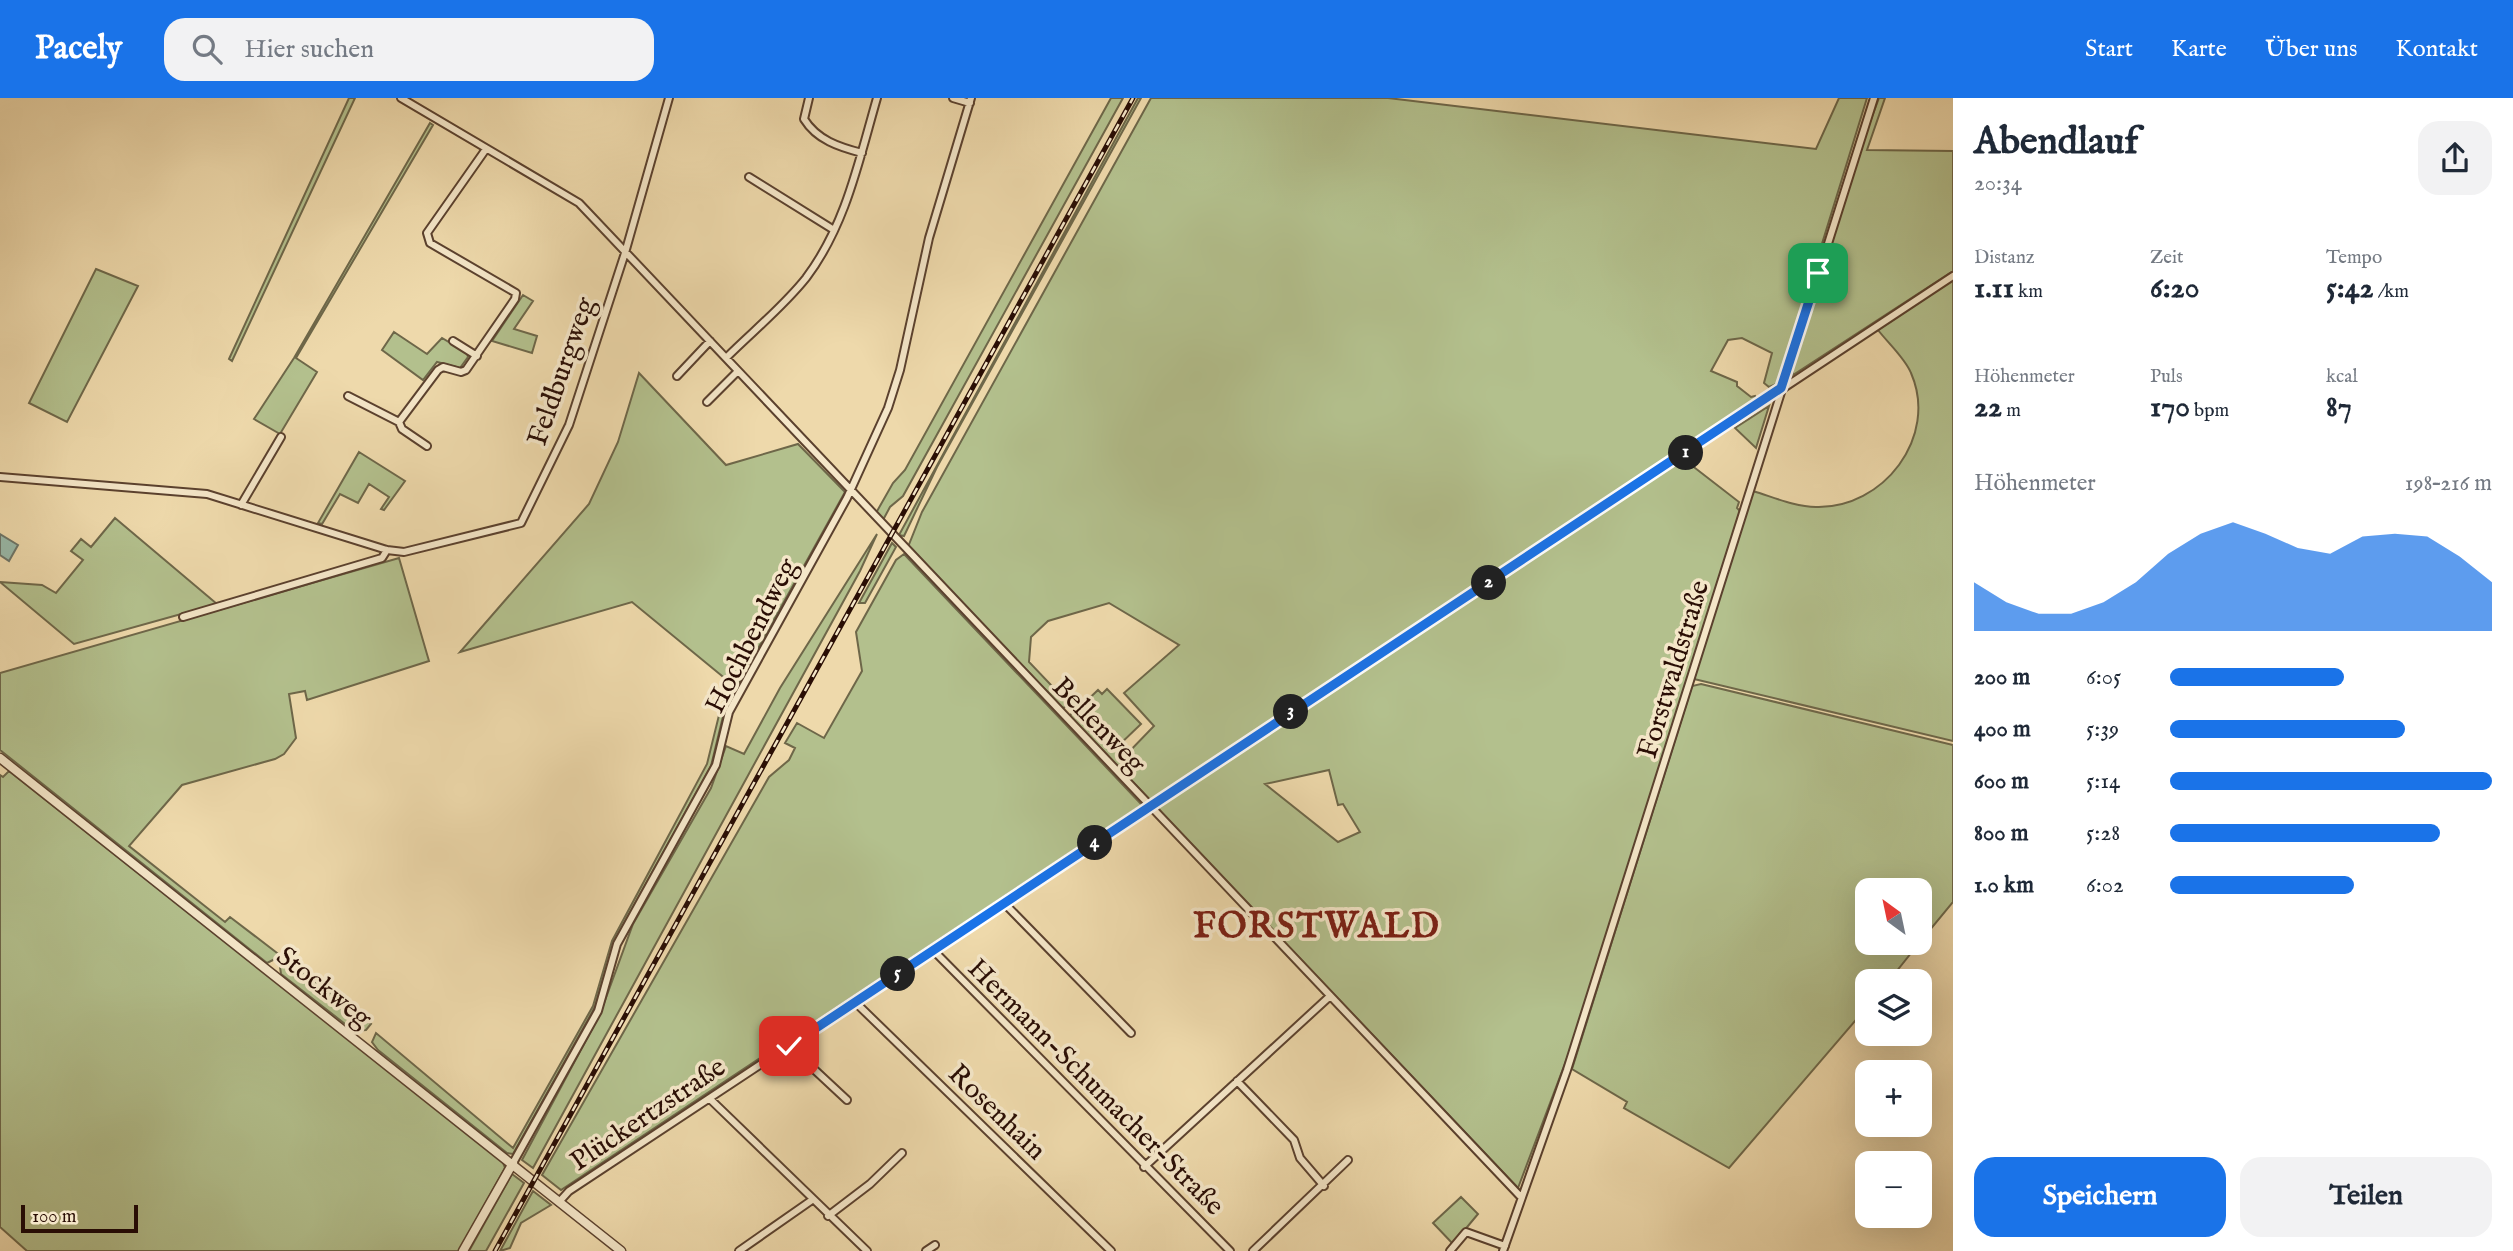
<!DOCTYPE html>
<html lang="de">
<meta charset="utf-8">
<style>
:root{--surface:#fff;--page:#f2f2f3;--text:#1f2937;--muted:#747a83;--accent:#1a73e8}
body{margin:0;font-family:"IM FELL English",serif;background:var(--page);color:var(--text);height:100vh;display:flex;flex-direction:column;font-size:26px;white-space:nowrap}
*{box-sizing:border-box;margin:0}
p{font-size:23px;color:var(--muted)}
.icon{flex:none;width:38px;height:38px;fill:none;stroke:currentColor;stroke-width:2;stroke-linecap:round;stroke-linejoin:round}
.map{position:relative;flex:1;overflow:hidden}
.side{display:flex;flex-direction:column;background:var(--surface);width:560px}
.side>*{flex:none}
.needle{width:46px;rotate:327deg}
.tools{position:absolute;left:1855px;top:780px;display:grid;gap:14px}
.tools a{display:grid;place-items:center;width:77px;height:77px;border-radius:14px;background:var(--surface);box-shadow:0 7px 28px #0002;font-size:35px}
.scale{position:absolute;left:21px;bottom:18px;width:117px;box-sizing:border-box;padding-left:7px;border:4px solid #2a0e05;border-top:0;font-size:19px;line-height:24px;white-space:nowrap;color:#2a0e05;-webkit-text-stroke:5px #f4e6c8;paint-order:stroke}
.pin{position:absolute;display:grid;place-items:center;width:60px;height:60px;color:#fff;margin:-30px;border-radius:14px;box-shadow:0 4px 10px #0006}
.km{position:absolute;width:35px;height:35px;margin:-18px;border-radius:50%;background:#222;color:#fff;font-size:19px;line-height:35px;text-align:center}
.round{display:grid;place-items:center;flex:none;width:74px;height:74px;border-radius:21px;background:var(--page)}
.overview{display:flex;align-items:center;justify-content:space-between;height:119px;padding:0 21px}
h1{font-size:38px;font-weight:700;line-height:52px}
.figures{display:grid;grid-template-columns:repeat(3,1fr);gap:10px;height:119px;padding:7px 21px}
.figures div{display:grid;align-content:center}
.figures b{font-size:30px;font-weight:700}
.figures small{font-size:19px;font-weight:400}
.figures p{font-size:19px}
.chart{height:196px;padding:14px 21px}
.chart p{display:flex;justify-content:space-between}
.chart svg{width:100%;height:126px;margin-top:7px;fill:var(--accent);opacity:.7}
.primary-button{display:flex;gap:14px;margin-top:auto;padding:14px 21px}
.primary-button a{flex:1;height:80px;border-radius:21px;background:var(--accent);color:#fff;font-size:28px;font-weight:700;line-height:80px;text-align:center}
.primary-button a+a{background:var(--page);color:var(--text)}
ul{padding:0 21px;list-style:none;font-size:23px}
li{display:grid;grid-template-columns:112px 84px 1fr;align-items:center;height:52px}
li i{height:18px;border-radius:9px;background:var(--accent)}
header{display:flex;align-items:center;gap:42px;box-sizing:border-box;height:98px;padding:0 35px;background:var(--accent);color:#fff}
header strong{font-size:33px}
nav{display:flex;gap:38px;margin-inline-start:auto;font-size:24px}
.search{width:490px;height:63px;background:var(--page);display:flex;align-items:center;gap:18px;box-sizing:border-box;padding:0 24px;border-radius:21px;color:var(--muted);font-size:26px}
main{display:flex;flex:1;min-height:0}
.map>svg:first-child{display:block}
.green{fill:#b3c08d;stroke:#6e6749;stroke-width:2;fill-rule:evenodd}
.water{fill:#99baaa;stroke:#6d7568;stroke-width:2}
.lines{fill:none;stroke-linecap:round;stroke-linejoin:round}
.minor-casing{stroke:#5b412e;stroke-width:10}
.tertiary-casing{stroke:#5b412e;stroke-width:11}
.minor{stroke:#f4e6c8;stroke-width:6}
.tertiary{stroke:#f4e6c8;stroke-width:8}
.rail-casing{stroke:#2a0e05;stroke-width:5}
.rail{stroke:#f4e6c8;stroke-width:2.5;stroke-dasharray:8;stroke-linecap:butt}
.route-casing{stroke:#fff;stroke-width:14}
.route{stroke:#1a73e8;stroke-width:9}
.labels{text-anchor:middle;stroke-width:7;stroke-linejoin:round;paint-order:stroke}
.street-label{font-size:28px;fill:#2a0e05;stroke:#f4e6c8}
.district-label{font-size:35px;font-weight:bold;letter-spacing:2px;fill:#7a1f14;stroke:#f4e6c8}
</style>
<header>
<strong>Pacely</strong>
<div class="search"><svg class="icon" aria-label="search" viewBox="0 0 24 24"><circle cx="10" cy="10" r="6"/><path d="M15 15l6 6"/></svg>Hier suchen</div>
<nav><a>Start</a><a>Karte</a><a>Über uns</a><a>Kontakt</a></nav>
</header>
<main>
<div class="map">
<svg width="1953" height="1153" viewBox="0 0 1953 1153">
<rect width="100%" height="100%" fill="#eed9ab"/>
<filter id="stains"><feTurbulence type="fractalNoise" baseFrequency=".00286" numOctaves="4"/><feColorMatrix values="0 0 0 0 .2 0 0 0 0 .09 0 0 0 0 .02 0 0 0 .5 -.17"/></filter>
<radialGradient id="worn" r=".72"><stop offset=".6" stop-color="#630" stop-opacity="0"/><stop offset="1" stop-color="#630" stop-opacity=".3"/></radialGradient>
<path class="green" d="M349,0h6l-123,263 -3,-2z
M1111,0h12l-220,398 -13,11 -7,13 -7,-7 17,-30 12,-13z
M1138,0h3l-204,369 -33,69 -5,-1z
M1151,0h237l428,51 23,-51h28l-88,285 -10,4 -5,-4 8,-30 -30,-15 -14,2 -17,31 26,11v4l14,11 4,-1 2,5 -607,399 -80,-84 4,-7 10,10 2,-3 -7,-8 19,-18 4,4 5,-5 34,35 -24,23 8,9 29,-30 -30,-33 55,-48 -70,-42 -61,18 -17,16 -2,25 41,43 -7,3 -155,-161 14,-35z
M1879,0h6l-18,52 86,1v120l-160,104 -1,-5 68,-221z
M430,25l3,2 -137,233 21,14 -37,62 -26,-15 40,-61z
M96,171l42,17 -71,136 -38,-19z
M1953,182v461l-259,-62 59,-188c20,6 42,16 63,16 67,2 123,-70 95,-134 -6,-15 -23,-30 -33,-43z
M523,197l10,6 -19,28 23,7 -5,17 -40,-12z
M394,234l33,22 15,-16 25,15 1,4 -8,11 -23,-6 -14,18 -41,-30z
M639,275l87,92 72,-21 47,48 -120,216 -14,58 -97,176 -19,65 -82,147 -6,-1 -129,-103 -6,-8 4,-9 137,115 80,-142 19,-65 95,-177 14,-57 12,-22 -101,-83 -172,50 129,-148 29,-62z
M1769,308l-13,42 -21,-20z
M359,354l46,29 -21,29 -3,-1 8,-12 -20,-13 -11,19 -18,-9 -18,30 -4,-1z
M1686,363l53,41 -2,6 3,3 -162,518 -60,159 -360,-379 3,-5 515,-340zM1329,672l9,35 5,-1 17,28 -22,10 -73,-58z
M115,420l102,86 -143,40 -74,-62 42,3 14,8 27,-33 -12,-9 10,-12 10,8z
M877,436l-17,37 -327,597 -11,-8 78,-146 33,-90 78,-136 15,-42 18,8 36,-66z
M892,445l4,4 -31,56h-6z
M904,456l238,251 -581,385 -19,-15 227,-398 20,-17 6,-12 -10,-5 12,-20 27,15 38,-67 -6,-39 40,-72z
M399,460l30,103 -122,39 -2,-9 -16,3 7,44 -12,16 -9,5 -93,26 -53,61 96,76 5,-5 51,39 -14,7 -267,-213v-77z
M1701,586l252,61v157l-33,40v-51h-53v52h52l-31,39h-21v25l-138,161 -105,-60 3,-6 -55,-33 120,-383z
M9,673l493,389 3,8 -46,83h-432l-27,-24v-452l3,2z
M287,862l84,64 -5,6 -12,1 -73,-57 -1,-7z
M512,1076l12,9 -38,68h-17z
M533,1093l18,14 -30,18 -11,25 -10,3z
M1461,1099l17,17 -25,30 -20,-21z"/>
<path class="water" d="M0,436l18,11 -9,16 -9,-6z"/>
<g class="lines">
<g class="minor-casing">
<path id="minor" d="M401,0l178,105 941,993
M809,0l-5,21c13,21 35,28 58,34
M953,0l17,5
M749,79l85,53
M453,243l24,15
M726,260c26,-26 57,-51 80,-80 40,-53 53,-118 71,-180
M677,278l33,-35
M348,298l51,26 39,-52 5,-3 18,5 5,-2 49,-71 1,-6 -86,-50 -3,-10 59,-84
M707,304l31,-31
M399,324l3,7 25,17
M0,379l207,17 180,56 17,2 117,-29 48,-98 56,-172 44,-155
M241,407l40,-68
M183,519l199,-59 5,-8
M1005,806l126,129
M933,852l297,301
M855,904l256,249
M789,948l58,54
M1237,983l57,59 6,18 24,28
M710,1001l157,152
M513,1065l85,-152 19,-67 99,-179 13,-53 118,-214 41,-90 12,-38 29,-132 42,-140
M1144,1069l185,-170
M559,1104l10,-11 1384,-915
M828,1118l42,-32 32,-31
M739,1153l73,-51
M926,1153l9,-6
M1253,1153l95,-91
M1450,1153l16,-19 39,14
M1503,1153l64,-181 307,-972"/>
</g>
<g class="tertiary-casing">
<path id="tertiary" d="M0,660l621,493
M463,1153l50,-88"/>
</g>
<use href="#minor" class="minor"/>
<use href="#tertiary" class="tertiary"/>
<g class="rail-casing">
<path id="rail" d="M495,1153l638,-1153"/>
</g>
<use href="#rail" class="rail"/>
</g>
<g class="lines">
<g class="route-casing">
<path id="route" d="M789,948l992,-658 37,-115"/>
</g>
<use href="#route" class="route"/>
</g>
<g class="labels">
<g class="street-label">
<text transform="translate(560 273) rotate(-71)" y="10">Feldburgweg</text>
<text transform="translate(750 537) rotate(-63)" y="10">Hochbendweg</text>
<text transform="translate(1672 571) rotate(-73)" y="10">Forstwaldstraße</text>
<text transform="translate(1100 626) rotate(46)" y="10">Bellenweg</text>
<text transform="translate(325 888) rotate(38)" y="10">Stockweg</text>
<text transform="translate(1097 988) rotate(45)" y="10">Hermann-Schumacher-Straße</text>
<text transform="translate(998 1013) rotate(44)" y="10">Rosenhain</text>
<text transform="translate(647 1015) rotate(-34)" y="10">Plückertzstraße</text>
</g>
<g class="district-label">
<text x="1317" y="839">FORSTWALD</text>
</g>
</g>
<rect width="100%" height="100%" filter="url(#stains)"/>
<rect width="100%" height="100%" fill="url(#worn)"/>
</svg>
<div class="tools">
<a><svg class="needle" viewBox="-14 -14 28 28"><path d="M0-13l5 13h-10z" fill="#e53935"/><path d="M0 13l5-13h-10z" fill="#747a83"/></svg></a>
<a><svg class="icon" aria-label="layers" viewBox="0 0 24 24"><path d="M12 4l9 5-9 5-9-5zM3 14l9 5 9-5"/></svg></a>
<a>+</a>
<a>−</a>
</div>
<div class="scale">100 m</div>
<div class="pin" style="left:1818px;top:175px;background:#1e9e55"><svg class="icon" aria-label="arrive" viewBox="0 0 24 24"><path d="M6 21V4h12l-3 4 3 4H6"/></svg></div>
<div class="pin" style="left:789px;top:948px;background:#d93025"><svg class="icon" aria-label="check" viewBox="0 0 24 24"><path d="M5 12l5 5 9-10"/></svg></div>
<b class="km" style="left:1686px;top:355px">1</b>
<b class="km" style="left:1489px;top:485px">2</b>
<b class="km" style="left:1291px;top:614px">3</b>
<b class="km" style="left:1095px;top:745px">4</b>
<b class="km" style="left:898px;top:876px">5</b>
</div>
<section class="side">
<div class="overview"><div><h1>Abendlauf</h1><p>20:34</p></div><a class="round"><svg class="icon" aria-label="share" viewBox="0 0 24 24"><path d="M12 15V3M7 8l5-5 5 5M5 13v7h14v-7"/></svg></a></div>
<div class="figures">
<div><p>Distanz</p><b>1.11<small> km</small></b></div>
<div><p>Zeit</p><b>6:20</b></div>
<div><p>Tempo</p><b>5:42<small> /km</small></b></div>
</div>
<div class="figures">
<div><p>Höhenmeter</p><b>22<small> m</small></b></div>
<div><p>Puls</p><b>170<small> bpm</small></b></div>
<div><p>kcal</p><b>87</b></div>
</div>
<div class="chart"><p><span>Höhenmeter</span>198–216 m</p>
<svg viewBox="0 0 160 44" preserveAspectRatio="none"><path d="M0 44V27L10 34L20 38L30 38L40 34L50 27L60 17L70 10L80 6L90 10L100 15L110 17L120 11L130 10L140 11L150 18L160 27V44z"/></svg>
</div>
<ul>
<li><b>200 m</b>6:05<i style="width:54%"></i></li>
<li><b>400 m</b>5:39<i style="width:73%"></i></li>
<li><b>600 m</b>5:14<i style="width:100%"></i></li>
<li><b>800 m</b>5:28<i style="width:84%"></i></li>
<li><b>1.0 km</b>6:02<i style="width:57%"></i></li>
</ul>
<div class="primary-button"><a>Speichern</a><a>Teilen</a></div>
</section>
</main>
